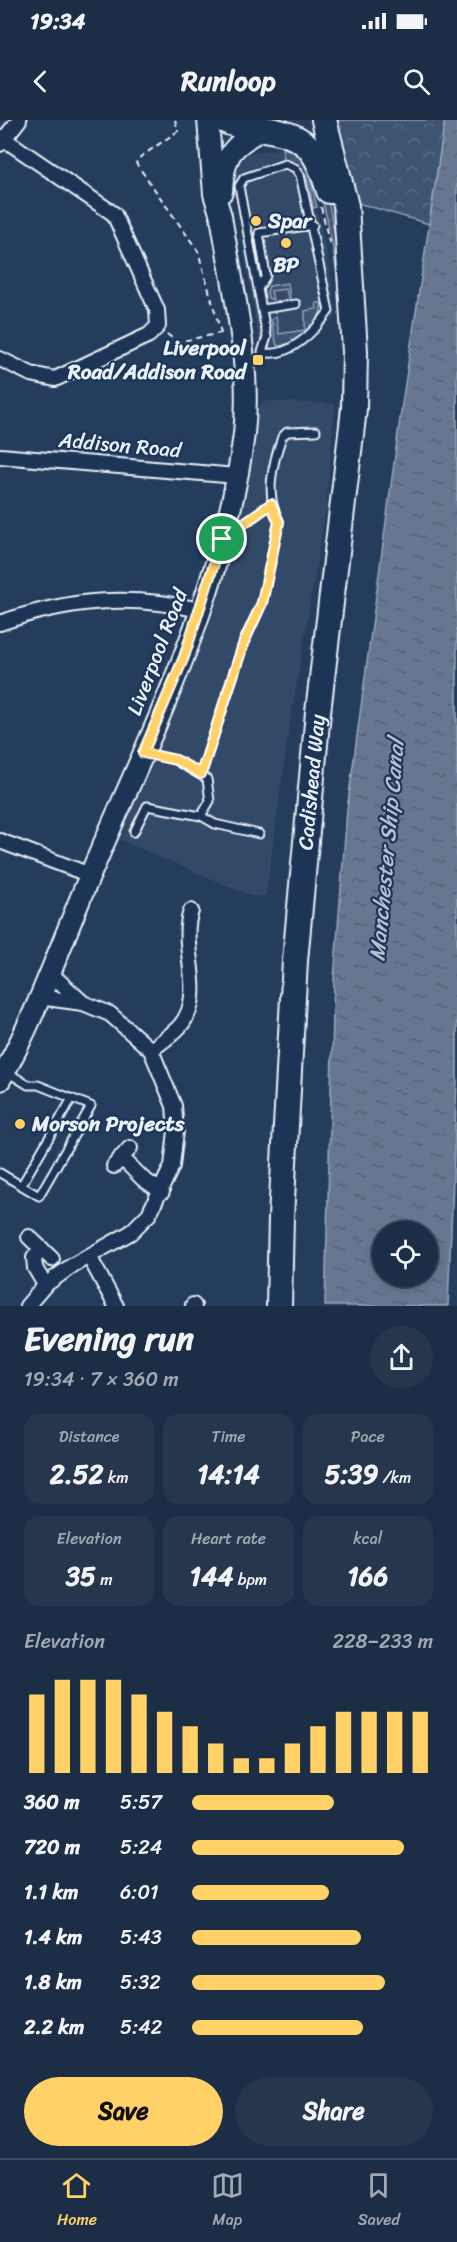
<!DOCTYPE html>
<meta charset="utf-8">
<style>
:root{--surface:#1c2e46;--page:#25364d;--text:#f1f3f6;--muted:#a0a8b3;--line:#3a4a5f;--accent:#ffd166}
body{margin:0;font-family:Sriracha,sans-serif;background:var(--page);color:var(--text);height:100vh;display:flex;flex-direction:column;font-size:22px;white-space:nowrap}
*{box-sizing:border-box;margin:0}
p{font-size:20px;color:var(--muted)}
.icon{flex:none;width:33px;height:33px;fill:none;stroke:currentColor;stroke-width:2;stroke-linecap:round;stroke-linejoin:round}
.map{position:relative;height:1186px;overflow:hidden}
.drawer{display:flex;flex-direction:column;background:var(--surface);flex:1}
.drawer>*{flex:none}
.fabs{position:absolute;left:372px;top:1101px;display:grid;gap:12px}
.fabs a{display:grid;place-items:center;width:66px;height:66px;border-radius:50%;background:var(--surface);box-shadow:0 3px 9px #0003,0 0 0 2px var(--line);font-size:30px}
.pin{position:absolute;display:grid;place-items:center;width:51px;height:51px;color:#fff;margin:-26px;border:3px solid #fff;border-radius:50%;box-shadow:0 2px 6px #0007}
.round{display:grid;place-items:center;flex:none;width:63px;height:63px;border-radius:32px;background:var(--page)}
.summary{display:flex;align-items:center;justify-content:space-between;height:102px;padding:0 24px}
h1{font-size:33px;font-weight:700;line-height:45px}
.figures{display:grid;grid-template-columns:repeat(3,1fr);gap:9px;height:102px;padding:6px 24px}
.figures div{display:grid;align-content:center;border-radius:15px;background:var(--page);text-align:center}
.figures b{font-size:26px;font-weight:700}
.figures small{font-size:16px;font-weight:400}
.figures p{font-size:16px}
.chart{height:168px;padding:12px 24px}
.chart p{display:flex;justify-content:space-between}
.chart svg{width:100%;height:108px;margin-top:6px;stroke:var(--accent);stroke-width:6}
.primary-button{display:flex;gap:12px;margin-top:auto;padding:12px 24px}
.primary-button a{flex:1;height:69px;border-radius:36px;background:var(--accent);color:#111;font-size:24px;font-weight:700;line-height:69px;text-align:center}
.primary-button a+a{background:var(--page);color:var(--text)}
ul{padding:0 24px;list-style:none;font-size:20px}
li{display:grid;grid-template-columns:96px 72px 1fr;align-items:center;height:45px}
li i{height:15px;border-radius:8px;background:var(--accent)}
.status{display:flex;justify-content:space-between;align-items:center;height:42px;padding:0 30px;background:var(--surface);direction:ltr}
.status svg{height:16px;fill:currentColor}
header{display:flex;justify-content:space-between;align-items:center;height:78px;padding:0 24px;background:var(--surface);font-size:27px;font-weight:700}
.dock{display:flex;justify-content:space-around;align-items:center;height:84px;border-top:2px solid var(--line);background:var(--surface);font-size:16px;color:var(--muted)}
.dock a{display:grid;justify-items:center;gap:3px}
.dock .active{color:var(--accent)}
.map>svg:first-child{display:block}
.built{fill:#334a68}
.grass{fill:url(#grass-tufts);stroke:#93a2b5;stroke-width:1.5}
.forest{fill:url(#forest-crowns);stroke:#93a2b5;stroke-width:1.5}
.water{fill:url(#water-ripples);stroke:#99a8ba;stroke-width:1.5;fill-rule:evenodd}
.lines{fill:none;stroke-linecap:round;stroke-linejoin:round}
.service-casing{stroke:#e8f1f8;stroke-width:11}
.minor-casing{stroke:#e8f1f8;stroke-width:18}
.secondary-casing{stroke:#e8f1f8;stroke-width:24}
.trunk-casing{stroke:#e8f1f8;stroke-width:28}
.path{stroke:#e8f1f8;stroke-width:2;stroke-dasharray:6 4.5;stroke-linecap:butt}
.service{stroke:#1d3557;stroke-width:7}
.minor{stroke:#1d3557;stroke-width:14}
.secondary{stroke:#1d3557;stroke-width:20}
.trunk{stroke:#1d3557;stroke-width:24}
.route-casing{stroke:#fff;stroke-width:12}
.route{stroke:#ffd166;stroke-width:8}
.poi-dot{fill:#ffd166;stroke:#1d3557;stroke-width:2}
.labels{text-anchor:middle;stroke-width:4.5;stroke-linejoin:round;paint-order:stroke}
.poi-label{font-size:21px;font-weight:bold;fill:#e8f1f8;stroke:#1d3557;text-anchor:start}
.street-label{font-size:21px;fill:#e8f1f8;stroke:#1d3557}
.water-label{font-size:22px;font-style:italic;fill:#b4c1ce;stroke:#1d3557}
</style>
<div class="status"><b>19:34</b><svg viewBox="0 0 49 12"><path d="M0 12V9h3v3zM5 12V6h3v6zM10 12V3h3v9zM15 12V0h3v12zM26 1h20v11H26zM47 4h2v5h-2z"/></svg></div>
<header><svg class="icon" aria-label="back" viewBox="0 0 24 24"><path d="M15 5l-7 7 7 7"/></svg>Runloop<svg class="icon" aria-label="search" viewBox="0 0 24 24"><circle cx="10" cy="10" r="6"/><path d="M15 15l6 6"/></svg></header>
<div class="map">
<svg width="457" height="1186" viewBox="0 0 457 1186">
<defs>
<pattern id="grass-tufts" width="24" height="20" patternUnits="userSpaceOnUse" patternTransform="scale(1.5)"><rect width="24" height="20" fill="#3e5472"/><path d="M3 7l-1-3M5 7V3M7 7l1-3M15 17l-1-3M17 17v-4M19 17l1-3" fill="none" stroke="#5a6d87"/></pattern>
<pattern id="forest-crowns" width="20" height="18" patternUnits="userSpaceOnUse" patternTransform="scale(1.5)"><rect width="20" height="18" fill="#3e5472"/><path d="M2 6a3 3 0 1 1 6 0M12 15a3 3 0 1 1 6 0" fill="none" stroke="#5a6d87"/></pattern>
<pattern id="water-ripples" width="26" height="14" patternUnits="userSpaceOnUse" patternTransform="scale(1.5)"><rect width="26" height="14" fill="#657890"/><path d="M2 4q2-2 4 0t4 0M15 11q2-2 4 0t4 0" fill="none" stroke="#576270"/></pattern>
</defs>
<rect width="100%" height="100%" fill="#253d5d"/>
<filter id="ink" filterUnits="userSpaceOnUse"><feTurbulence type="fractalNoise" baseFrequency=".0167" numOctaves="2"/><feDisplacementMap in="SourceGraphic" scale="12" xChannelSelector="R" yChannelSelector="G"/><feConvolveMatrix kernelMatrix="1 2 1 2 8 2 1 2 1" color-interpolation-filters="sRGB"/></filter>
<g filter="url(#ink)">
<path class="built" d="M282,28l12,3 10,10 6,22 20,84 6,51 -5,1 -34,34 -35,8 -29,-180 2,-12 13,-15z
M266,281l69,3 -9,104 -38,227 -22,160 -12,2 -134,-57 89,-233 30,-107 20,-93z"/>
<path class="grass" d="M282,15c35,6 41,45 48,75 21,99 17,197 3,296 -2,16 -3,51 -10,62 17,-130 34,-251 -4,-380 -6,-20 -13,-50 -40,-48 -13,2 -28,2 -38,12l-5,-2 13,-9z
M282,28c27,4 29,37 35,59l-4,1c-5,-28 -2,-37 -29,-50z
M288,163l2,15h-2l-2,-9 -15,2 2,9 -5,-2 -1,-6 2,-6z
M316,183h5c3,18 -27,43 -44,43l-6,-26 5,-4 3,18 26,-4v-19l12,-2z"/>
<path class="forest" d="M331,0h114l-16,104 -78,-23z"/>
<path class="water" d="M445,0h12v959l-9,227h-123l9,-326 13,-170 55,-406zM382,1112h46v44h-46z"/>
<g class="lines">
<g class="service-casing">
<path id="service" d="M285,44l10,4 5,7 29,136c-13,19 -41,49 -67,41l5,-15 -28,-151 5,-8z
M258,169l8,-13 -7,-43 54,-8
M262,189l34,-5
M229,414l42,-30
M201,654l43,-132 18,-39 17,-82c-14,-26 -7,-56 3,-84l5,-5 29,-1
M201,696l14,8 44,10
M134,712l13,-26 54,10 9,-15 -3,-22 -32,-19 -29,-7
M0,1053l39,23 52,-90 -53,-21h-10l-21,-13
M21,1066l50,-86"/>
</g>
<g class="minor-casing">
<path id="minor" d="M0,24l19,-24
M0,239l31,15 24,5 94,-44 9,-9 -1,-16 -43,-96 -110,-75
M0,336l237,20
M0,503c69,-24 129,-29 200,-13
M0,721l90,34
M39,877l44,6
M151,930c9,-7 21,-15 29,-24 28,-33 -2,-78 11,-115
M121,1037l22,22 19,13
M114,1046l16,-18
M29,1117l23,22
M42,1129l-8,9 1,10 10,17
M89,1136l27,50
M193,1185l1,1
M27,1186l18,-21 28,-20 57,-32 19,-19 23,-48 4,-35 -2,-25 -23,-56 -41,-36 -27,-11 -33,-30"/>
</g>
<g class="secondary-casing">
<path id="secondary" d="M222,72c2,-37 9,-46 41,-63
M0,960c38,-67 63,-143 94,-214 60,-139 131,-280 150,-432 8,-72 -12,-148 -23,-218l-7,-22 -6,-74"/>
</g>
<g class="trunk-casing">
<g id="trunk">
<path d="M223,0c14,7 26,7 41,9 44,6 53,22 65,62"/>
<path id="s1" d="M279,1186l2,-88 14,-257 23,-249 36,-303 1,-58 -9,-145 -22,-86"/>
</g>
</g>
<path class="path" d="M175,0l3,11 -39,27 -3,5 62,88 23,82
M321,87l9,39
M167,214l10,8 49,-10"/>
<use href="#service" class="service"/>
<use href="#minor" class="minor"/>
<use href="#secondary" class="secondary"/>
<use href="#trunk" class="trunk"/>
</g>
</g>
<g class="lines" filter="url(#ink)">
<g class="route-casing">
<path id="route" d="M271,384l8,18 -17,81 -18,39 -43,132 -25,-14 -33,-7 41,-96 38,-118z"/>
</g>
<use href="#route" class="route"/>
</g>
<g class="poi-dot">
<circle cx="256" cy="101" r="6"/>
<circle cx="286" cy="123" r="6"/>
<rect x="252" y="234" width="12" height="12" rx="3"/>
<circle cx="20" cy="1004" r="6"/>
</g>
<g class="labels">
<g class="poi-label">
<text x="268" y="108">Spar</text>
<text x="286" y="152" text-anchor="middle">BP</text>
<text x="246" y="235" text-anchor="end">Liverpool<tspan x="246" dy="24">Road/Addison Road</tspan></text>
<text x="32" y="1011">Morson Projects</text>
</g>
<g class="street-label">
<text transform="translate(120 325) rotate(5)" y="7">Addison Road</text>
<text transform="translate(157 532) rotate(-69)" y="7">Liverpool Road</text>
<text dy="7" stroke="none"><textPath href="#s1" startOffset="525">Cadishead Way</textPath></text>
</g>
<g class="water-label">
<text transform="translate(386 730) rotate(-85)" y="8">Manchester Ship Canal</text>
</g>
</g>
</svg>
<div class="fabs">
<a><svg class="icon" aria-label="locate" viewBox="0 0 24 24"><circle cx="12" cy="12" r="6"/><path d="M12 2v4M12 18v4M2 12h4M18 12h4"/></svg></a>
</div>
<div class="pin" style="left:222px;top:419px;background:#1e9e55"><svg class="icon" aria-label="arrive" viewBox="0 0 24 24"><path d="M6 21V4h12l-3 4 3 4H6"/></svg></div>
</div>
<section class="drawer">
<div class="summary"><div><h1>Evening run</h1><p>19:34 · 7 × 360 m</p></div><a class="round"><svg class="icon" aria-label="share" viewBox="0 0 24 24"><path d="M12 15V3M7 8l5-5 5 5M5 13v7h14v-7"/></svg></a></div>
<div class="figures">
<div><p>Distance</p><b>2.52<small> km</small></b></div>
<div><p>Time</p><b>14:14</b></div>
<div><p>Pace</p><b>5:39<small> /km</small></b></div>
</div>
<div class="figures">
<div><p>Elevation</p><b>35<small> m</small></b></div>
<div><p>Heart rate</p><b>144<small> bpm</small></b></div>
<div><p>kcal</p><b>166</b></div>
</div>
<div class="chart"><p><span>Elevation</span>228–233 m</p>
<svg viewBox="0 0 160 44" preserveAspectRatio="none"><path d="M5 44V12M15 44V6M25 44V6M35 44V6M45 44V12M55 44V19M65 44V25M75 44V32M85 44V38M95 44V38M105 44V32M115 44V25M125 44V19M135 44V19M145 44V19M155 44V19"/></svg>
</div>
<ul>
<li><b>360 m</b>5:57<i style="width:59%"></i></li>
<li><b>720 m</b>5:24<i style="width:88%"></i></li>
<li><b>1.1 km</b>6:01<i style="width:57%"></i></li>
<li><b>1.4 km</b>5:43<i style="width:70%"></i></li>
<li><b>1.8 km</b>5:32<i style="width:80%"></i></li>
<li><b>2.2 km</b>5:42<i style="width:71%"></i></li>
</ul>
<div class="primary-button"><a>Save</a><a>Share</a></div>
</section>
<nav class="dock">
<a class="active"><svg class="icon" aria-label="home" viewBox="0 0 24 24"><path d="M3 11l9-7 9 7M6 9v11h12V9"/></svg>Home</a>
<a><svg class="icon" aria-label="map" viewBox="0 0 24 24"><path d="M3 6l6-2 6 2 6-2v14l-6 2-6-2-6 2zM9 4v14M15 6v14"/></svg>Map</a>
<a><svg class="icon" aria-label="saved" viewBox="0 0 24 24"><path d="M7 4h10v16l-5-4-5 4z"/></svg>Saved</a>
</nav>
